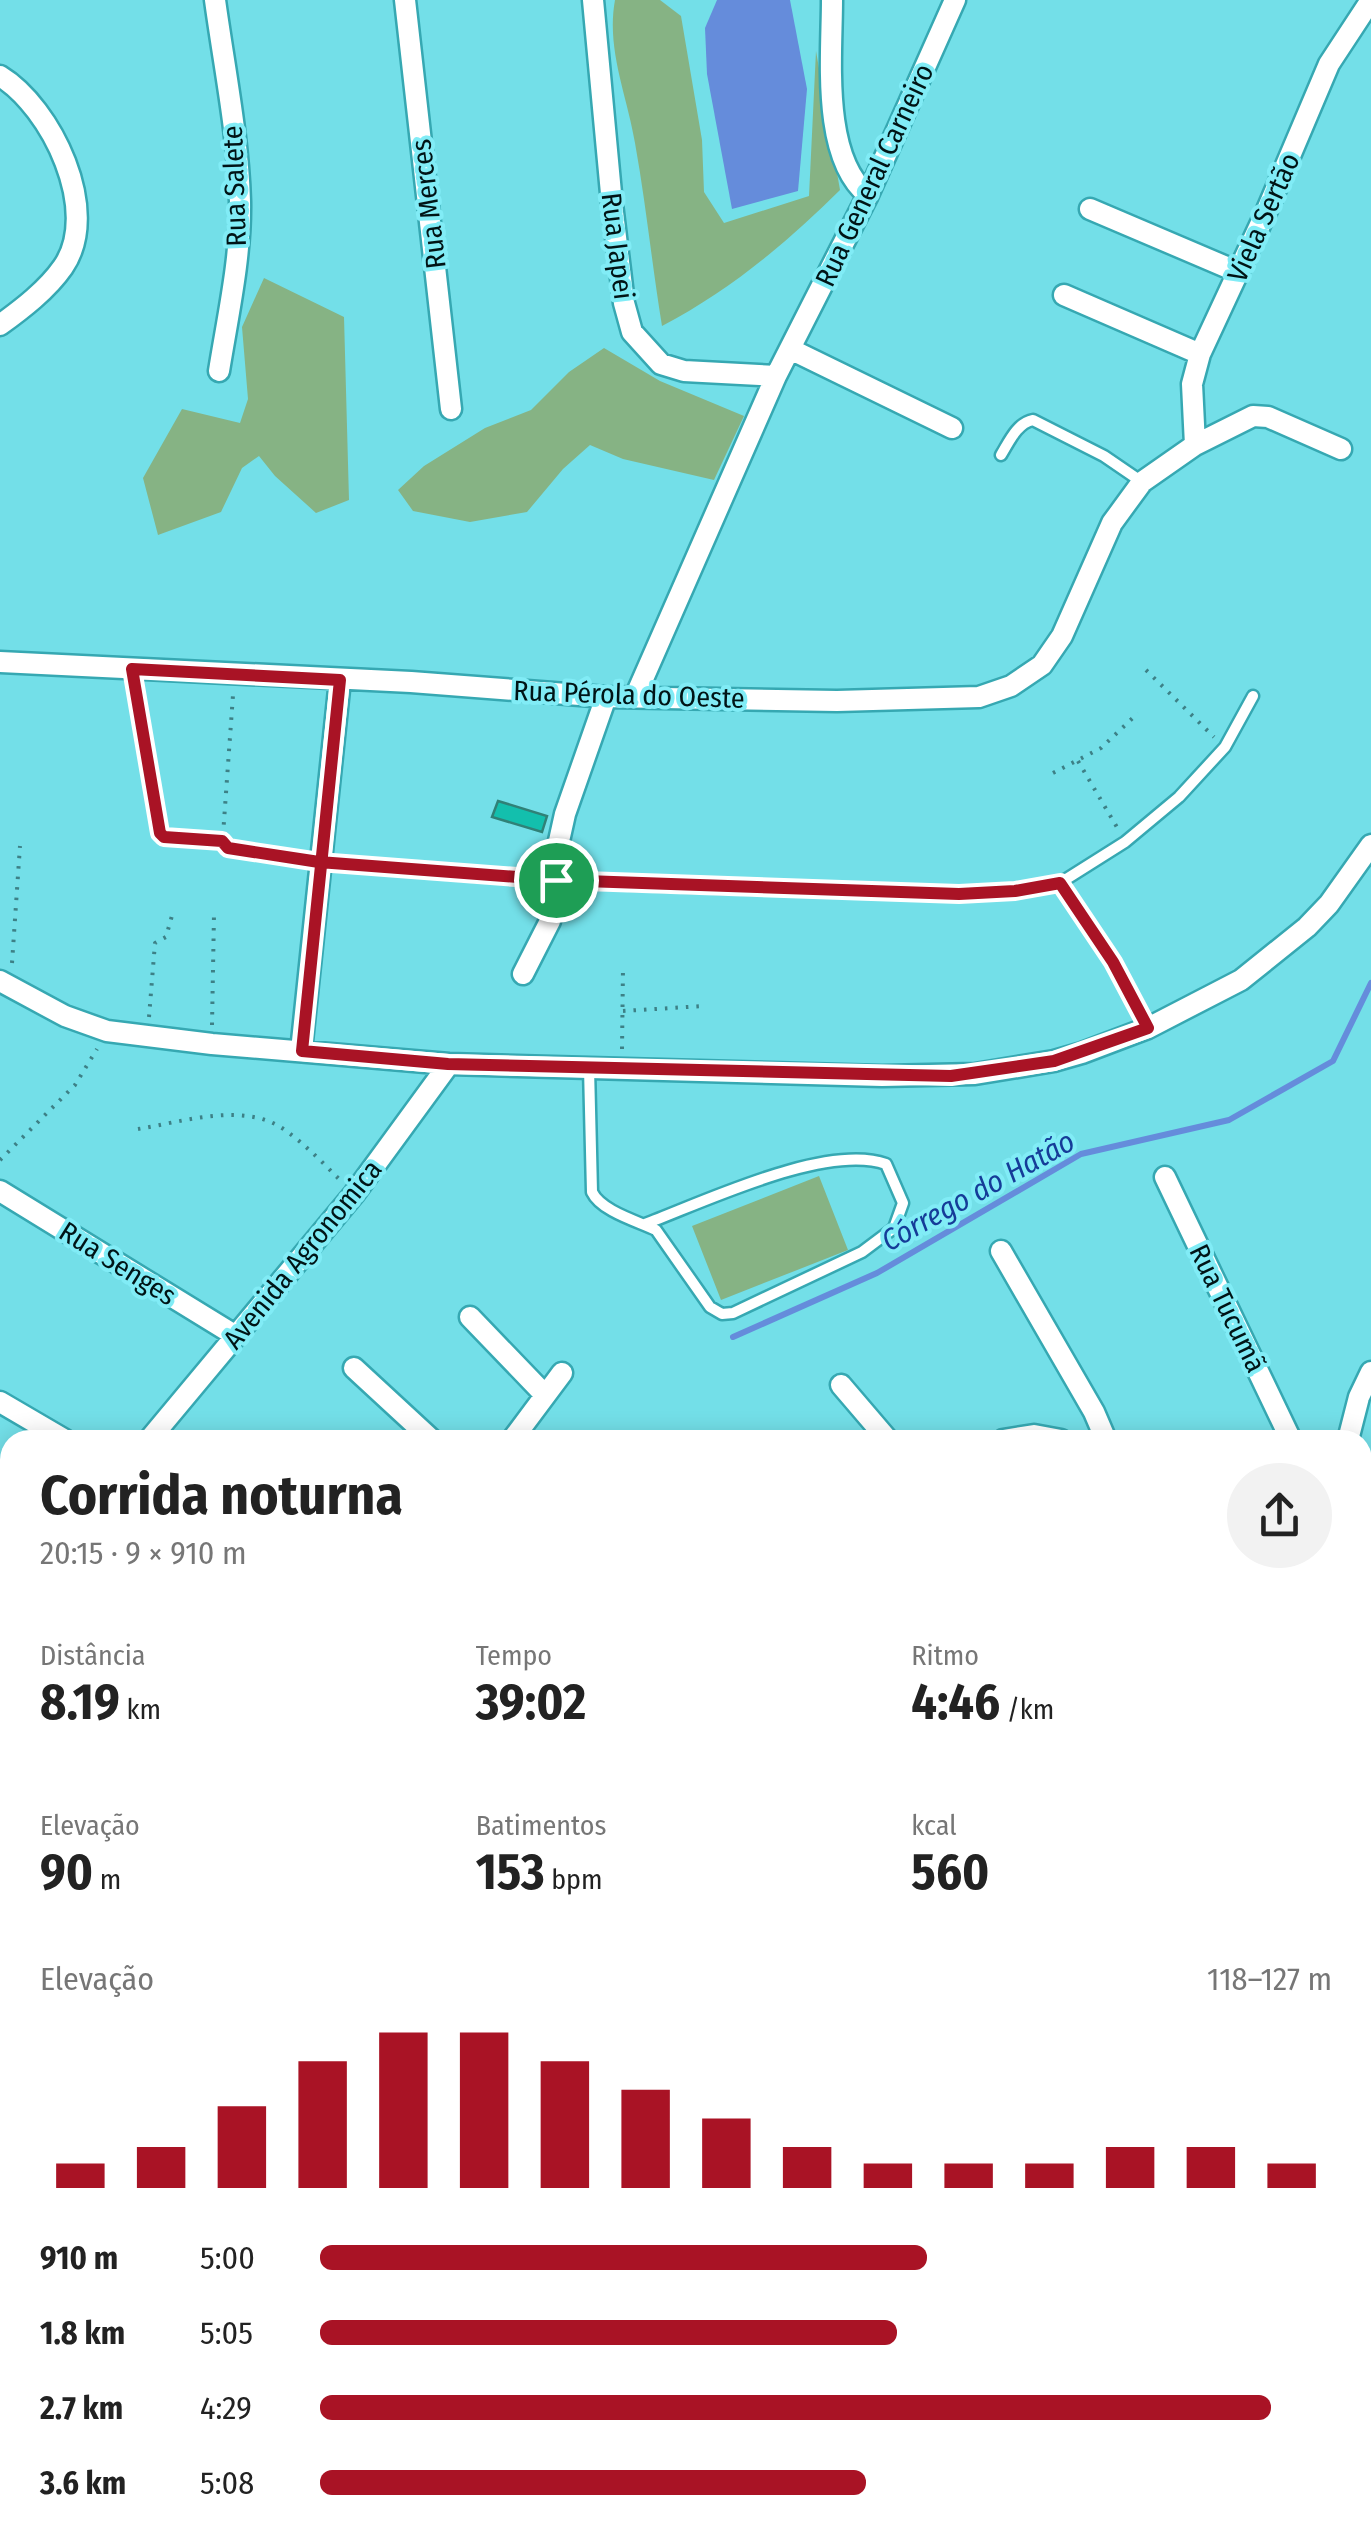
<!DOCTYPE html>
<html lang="pt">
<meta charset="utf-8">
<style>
:root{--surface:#fff;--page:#f2f2f2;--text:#222;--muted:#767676;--accent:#a91325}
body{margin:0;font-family:"Fira Sans Condensed",sans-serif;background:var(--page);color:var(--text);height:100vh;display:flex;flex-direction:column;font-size:38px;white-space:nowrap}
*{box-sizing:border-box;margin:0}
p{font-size:32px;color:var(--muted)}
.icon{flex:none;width:55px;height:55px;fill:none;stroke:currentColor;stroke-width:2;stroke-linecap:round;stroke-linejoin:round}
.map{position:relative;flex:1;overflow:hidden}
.details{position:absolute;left:0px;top:1430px;width:1372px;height:1110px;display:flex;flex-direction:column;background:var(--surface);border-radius:30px 30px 0 0;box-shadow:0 5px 25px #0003}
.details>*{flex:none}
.pin{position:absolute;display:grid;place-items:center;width:85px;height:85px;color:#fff;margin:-42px;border:5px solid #fff;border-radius:50%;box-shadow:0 2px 10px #0007}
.round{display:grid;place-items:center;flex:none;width:105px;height:105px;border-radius:52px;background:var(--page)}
.overview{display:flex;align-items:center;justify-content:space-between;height:170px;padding:0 40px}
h1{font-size:55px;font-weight:700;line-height:75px}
.metrics{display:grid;grid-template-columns:repeat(3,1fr);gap:15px;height:170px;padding:10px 40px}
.metrics div{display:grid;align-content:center}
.metrics b{font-size:50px;font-weight:700}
.metrics small{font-size:28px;font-weight:400}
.metrics p{font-size:28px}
.chart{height:280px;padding:20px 40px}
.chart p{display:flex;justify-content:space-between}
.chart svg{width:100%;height:180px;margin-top:10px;stroke:var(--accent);stroke-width:6}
ul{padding:0 40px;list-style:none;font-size:32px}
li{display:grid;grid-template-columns:160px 120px 1fr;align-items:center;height:75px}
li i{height:25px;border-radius:12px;background:var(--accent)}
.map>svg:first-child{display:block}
.green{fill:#86b384}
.water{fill:#658cdb}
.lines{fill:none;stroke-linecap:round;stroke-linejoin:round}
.stream{stroke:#658cdb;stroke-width:6}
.building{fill:#13bfad;stroke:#308177;stroke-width:2.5}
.service-casing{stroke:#36a8b2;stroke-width:15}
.minor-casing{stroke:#36a8b2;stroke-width:25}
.tertiary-casing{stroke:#36a8b2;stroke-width:30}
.secondary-casing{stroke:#36a8b2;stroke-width:32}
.path{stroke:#3d8086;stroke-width:4;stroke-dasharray:2.5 8;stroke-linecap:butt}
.service{stroke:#fff;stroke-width:10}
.minor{stroke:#fff;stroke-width:20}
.tertiary{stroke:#fff;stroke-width:25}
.secondary{stroke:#fff;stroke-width:28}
.route-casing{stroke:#fff;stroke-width:20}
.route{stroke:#a91325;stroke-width:12}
.labels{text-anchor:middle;stroke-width:8;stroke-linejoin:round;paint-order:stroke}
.street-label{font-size:28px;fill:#001416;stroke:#81ecf6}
.water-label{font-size:30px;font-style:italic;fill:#153c98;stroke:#81ecf6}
</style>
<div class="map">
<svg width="1371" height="2540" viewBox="0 0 1371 2540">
<rect width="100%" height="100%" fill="#73dfe8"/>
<path class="green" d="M615,0h45l21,16 21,124 2,52 20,31 85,-27 7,-145 24,139c-55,54 -109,100 -178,136 -10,-61 -16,-122 -27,-183 -8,-48 -29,-94 -20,-143z
M264,278l80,39 5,183 -33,13 -41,-37 -16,-20 -17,12 -21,44 -63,23 -15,-57 39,-69 58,14 8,-24 -6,-72z
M604,348l56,33 84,35 -30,64 -91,-21 -33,-14 -27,24 -36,43 -57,10 -57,-11 -15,-21 26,-24 61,-38 46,-18 38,-38z
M819,1176l29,74 -127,50 -29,-74z"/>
<path class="water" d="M717,0h73l17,89 -9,102 -66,18 -25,-135 -2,-46z"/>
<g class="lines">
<path class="stream" d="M733,1337l144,-64 204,-119 148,-34 104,-59 38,-78"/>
</g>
<path class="building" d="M498,801l49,15 -5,16 -50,-15z"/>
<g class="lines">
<g class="service-casing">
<path id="service" d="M1001,455c8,-13 16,-32 32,-35l71,36 38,26
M228,848c241,38 487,40 731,46l56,-3 45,-8 65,-41 54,-45 46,-50 28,-51
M589,1068l3,124c9,19 45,29 64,38l54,77 12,7 11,-1 129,-61 32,-24 9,-25 -17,-39c-60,-21 -182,38 -241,60"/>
</g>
<g class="minor-casing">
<path id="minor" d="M215,0c9,66 23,134 25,201 1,57 -12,114 -21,170
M405,0l46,409
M593,0l19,204 12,99 8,29 29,32 23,7 92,5
M832,0c0,56 -11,157 36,195
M0,76c51,31 102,135 63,191 -16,23 -41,42 -63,58
M1090,209l148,63
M1064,295l136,59
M790,349l162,79
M1195,445l-3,-61 8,-30 67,-144 62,-146 42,-64
M0,662l411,20 195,15 231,4 142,-4 32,-11 31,-21 20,-29 50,-113 30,-41 53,-37 58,-29 15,1 73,32
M635,697l141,-321 92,-181 87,-195
M523,974l27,-53 6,-41 -1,-21 10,-45 41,-117
M0,981l65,35 42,15 105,13 237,20 433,12 93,-2 79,-13 28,-8 66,-25 93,-48 66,-53 22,-23 42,-59
M301,1051l39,-371
M1165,1177l126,263
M0,1191l236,145
M1001,1251l93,161 12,28
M470,1317l75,78
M354,1368l78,72
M841,1385l47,55
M0,1402l65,38
M149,1440l205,-246 95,-130
M512,1440l50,-67
M1003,1440l31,-5 27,5
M1348,1440l11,-43 12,-25
M1362,1463l9,2
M0,1618l10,-12
M0,1868l10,-13
M0,1933l10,9
M0,2129l10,-13
M0,2222l10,6
M1362,2281l9,-6
M1362,2500l9,-6
M504,2530l15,10
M1026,2530l7,10
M220,2540l14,-10
M981,2540l14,-10
M1300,2540l16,-10"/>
</g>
<g class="tertiary-casing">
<path id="tertiary" d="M1362,1974l9,-2
M840,2540l9,-10"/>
</g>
<g class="secondary-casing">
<path id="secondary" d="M0,2420l10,9
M142,2530l17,10"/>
</g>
<path class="path" d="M1146,670l68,67
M136,688l24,145 4,4 53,3
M1078,761l40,68
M1053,773l48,-25 37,-35
M223,835l10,-140
M1068,895l45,67 26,48
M12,963l8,-117
M623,1011l80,-5
M149,1017l6,-74 11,-6 7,-25
M212,1025l2,-111
M622,1049l1,-81
M138,1129c44,-7 104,-27 144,-1 22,15 40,34 58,52
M0,1160l75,-75 22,-36"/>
<use href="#service" class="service"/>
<use href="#minor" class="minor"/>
<use href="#tertiary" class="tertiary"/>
<use href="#secondary" class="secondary"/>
</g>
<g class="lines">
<g class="route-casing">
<path id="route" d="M556,880l-237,-18 -91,-14 -6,-7 -58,-4 -4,-4 -28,-164 208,11 -38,371 146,13 503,12 103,-15 94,-33 -35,-66 -53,-79 -45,8 -56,3 -403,-14"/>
</g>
<use href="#route" class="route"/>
</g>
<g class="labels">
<g class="street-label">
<text transform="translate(874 175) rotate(-65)" y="10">Rua General Carneiro</text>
<text transform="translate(234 186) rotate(-92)" y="10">Rua Salete</text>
<text transform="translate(428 204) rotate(-97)" y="10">Rua Merces</text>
<text transform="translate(1263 217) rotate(-66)" y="10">Viela Sertão</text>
<text transform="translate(618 246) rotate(83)" y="10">Rua Japei</text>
<text transform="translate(629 694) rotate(2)" y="10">Rua Pérola do Oeste</text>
<text transform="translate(302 1254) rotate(-51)" y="10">Avenida Agronomica</text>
<text transform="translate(118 1263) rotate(32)" y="10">Rua Senges</text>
<text transform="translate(1228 1308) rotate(64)" y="10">Rua Tucumã</text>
</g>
<g class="water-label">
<text transform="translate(978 1191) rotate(-29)" y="10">Córrego do Hatão</text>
</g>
</g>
</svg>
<div class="pin" style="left:556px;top:880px;background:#1e9e55"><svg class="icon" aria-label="arrive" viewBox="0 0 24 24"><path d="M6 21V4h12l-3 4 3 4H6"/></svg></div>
<section class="details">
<div class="overview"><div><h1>Corrida noturna</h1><p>20:15 · 9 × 910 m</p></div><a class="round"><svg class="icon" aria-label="share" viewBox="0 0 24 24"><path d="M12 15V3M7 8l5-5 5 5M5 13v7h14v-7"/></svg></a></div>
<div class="metrics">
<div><p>Distância</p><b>8.19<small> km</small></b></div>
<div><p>Tempo</p><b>39:02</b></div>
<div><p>Ritmo</p><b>4:46<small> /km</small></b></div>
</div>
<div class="metrics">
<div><p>Elevação</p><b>90<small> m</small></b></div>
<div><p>Batimentos</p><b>153<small> bpm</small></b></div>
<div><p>kcal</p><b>560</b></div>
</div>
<div class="chart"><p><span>Elevação</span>118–127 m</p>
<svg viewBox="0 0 160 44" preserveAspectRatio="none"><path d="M5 44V38M15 44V34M25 44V24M35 44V13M45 44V6M55 44V6M65 44V13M75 44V20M85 44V27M95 44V34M105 44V38M115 44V38M125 44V38M135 44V34M145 44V34M155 44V38"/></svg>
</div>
<ul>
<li><b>910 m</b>5:00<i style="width:60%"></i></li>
<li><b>1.8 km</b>5:05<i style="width:57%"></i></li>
<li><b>2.7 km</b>4:29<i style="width:94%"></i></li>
<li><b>3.6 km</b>5:08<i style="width:54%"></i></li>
</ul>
</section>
</div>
